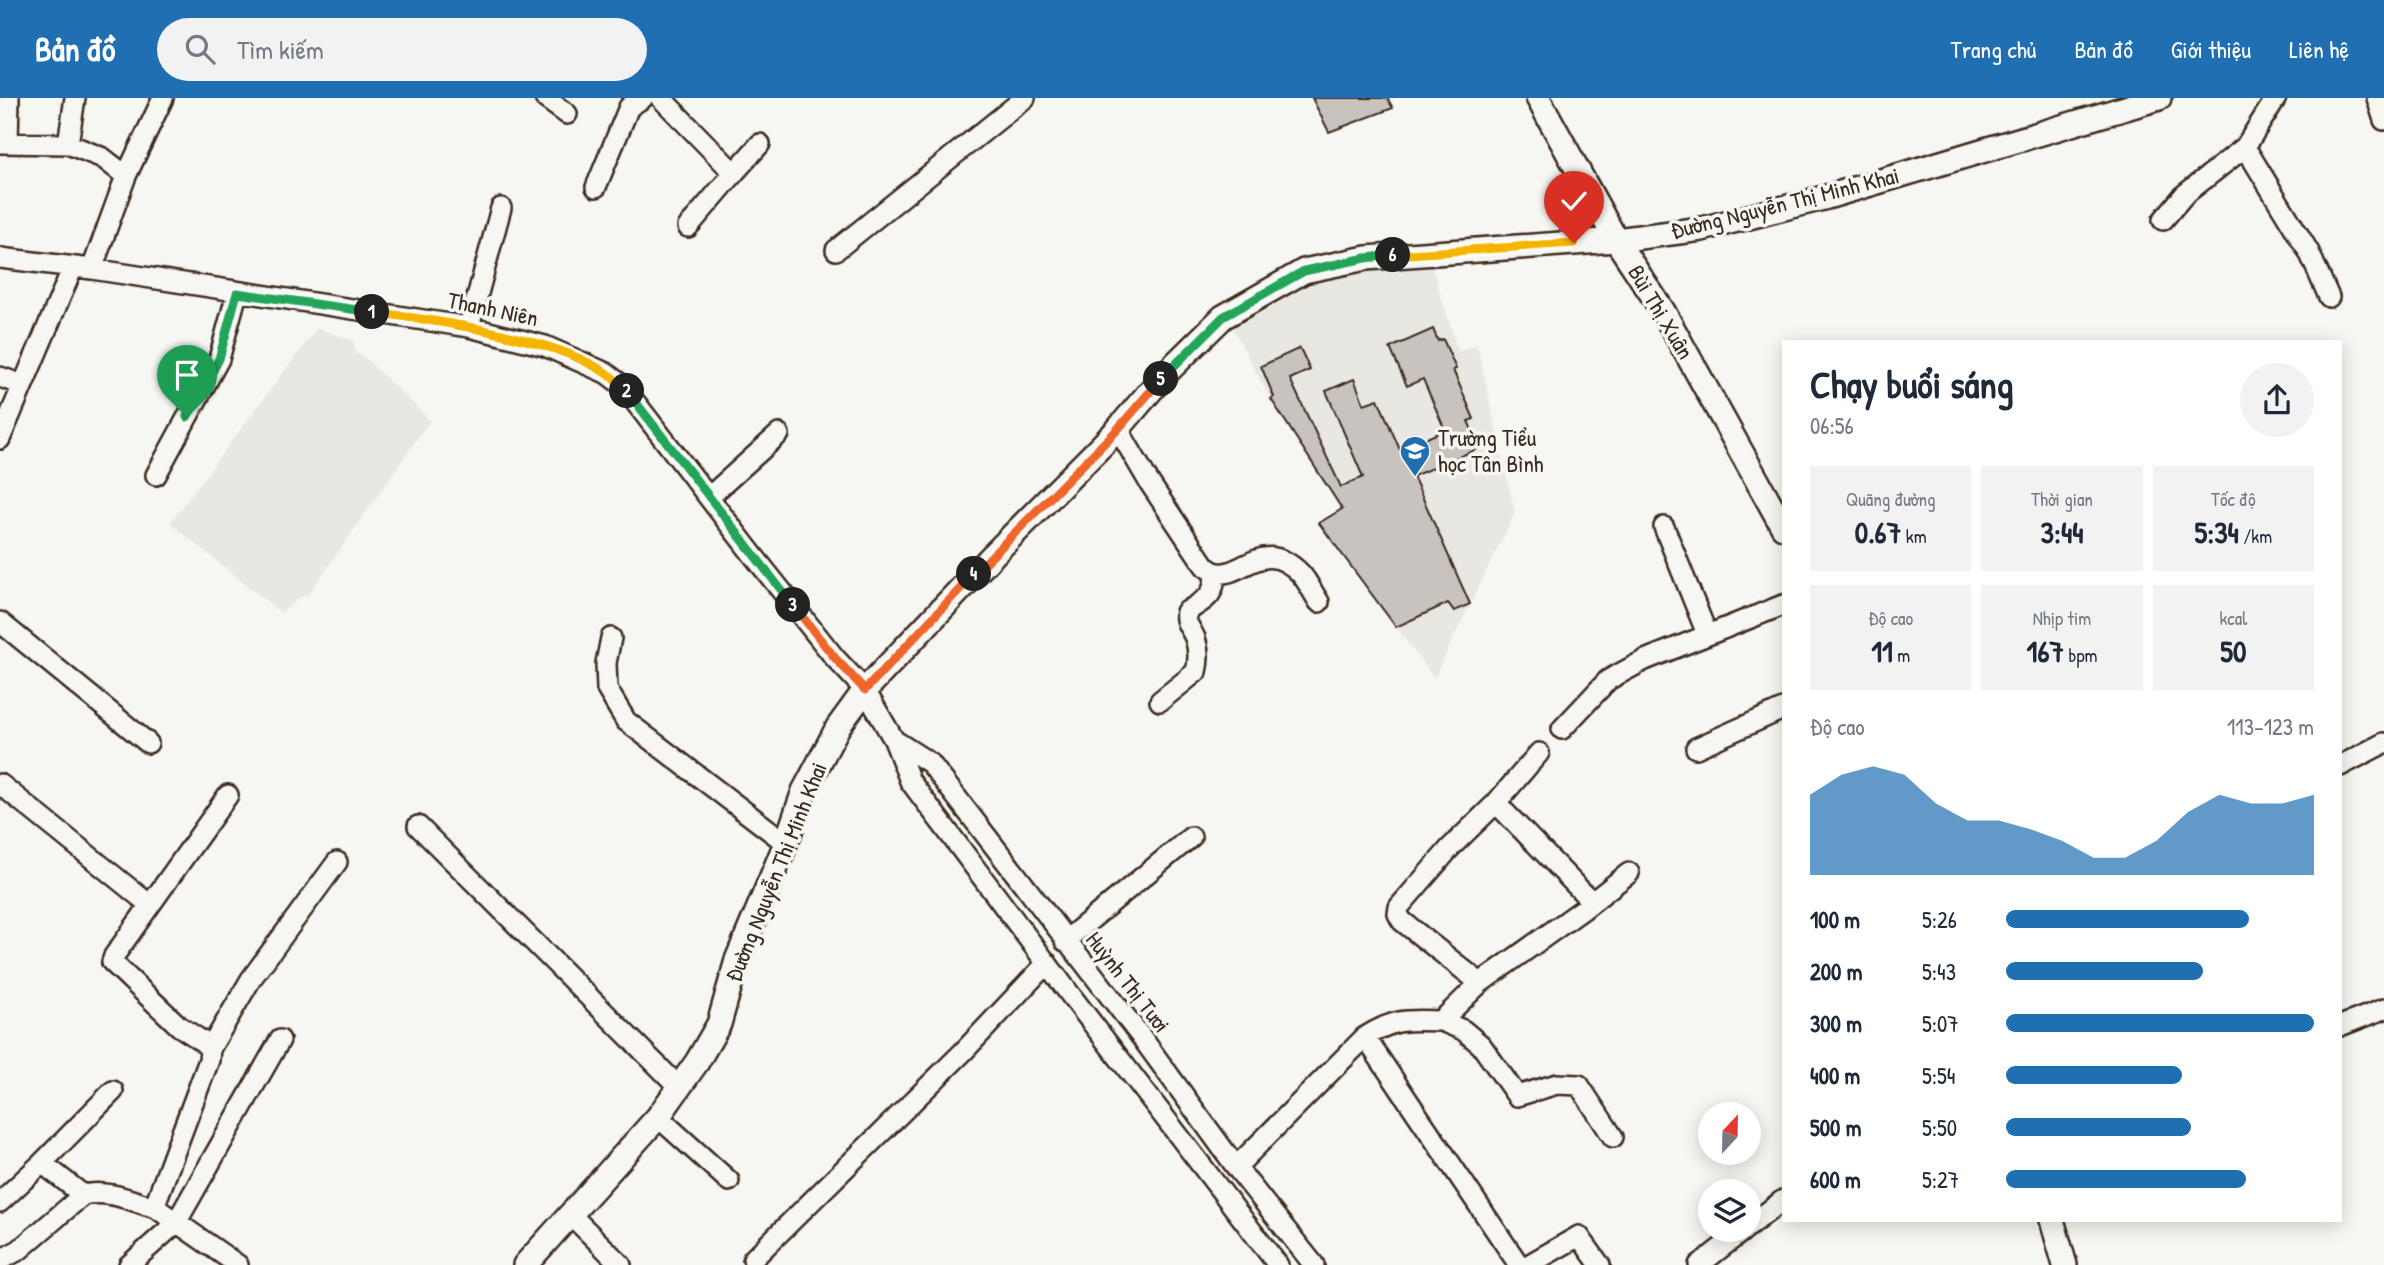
<!DOCTYPE html>
<html lang="vi">
<meta charset="utf-8">
<style>
:root{--surface:#fff;--page:#f2f2f3;--text:#1f2937;--muted:#747a83;--accent:#1f6fb2}
body{margin:0;font-family:"Patrick Hand",sans-serif;background:var(--page);color:var(--text);height:100vh;display:flex;flex-direction:column;font-size:26px;white-space:nowrap}
*{box-sizing:border-box;margin:0}
p{font-size:23px;color:var(--muted)}
.icon{flex:none;width:38px;height:38px;fill:none;stroke:currentColor;stroke-width:2;stroke-linecap:round;stroke-linejoin:round}
.map{position:relative;flex:1;overflow:hidden}
.details{position:absolute;left:1782px;top:242px;width:560px;height:882px;display:flex;flex-direction:column;background:var(--surface);border-radius:0px;box-shadow:0 4px 18px #0003}
.details>*{flex:none}
.needle{width:46px;rotate:22deg}
.controls{position:absolute;left:1698px;top:1004px;display:grid;gap:14px}
.controls a{display:grid;place-items:center;width:63px;height:63px;border-radius:50%;background:var(--surface);box-shadow:0 4px 18px #0003;font-size:35px}
.pin{position:absolute;display:grid;place-items:center;width:60px;height:60px;color:#fff;margin:-72px -30px;border-radius:50% 50% 50% 0;rotate:-45deg;box-shadow:0 0 7px #0007}
.pin .icon{rotate:45deg}
.km{position:absolute;width:35px;height:35px;margin:-18px;border-radius:50%;background:#222;color:#fff;font-size:19px;line-height:35px;text-align:center}
.round{display:grid;place-items:center;flex:none;width:74px;height:74px;border-radius:37px;background:var(--page)}
.head{display:flex;align-items:center;justify-content:space-between;height:119px;padding:0 28px}
h1{font-size:38px;font-weight:700;line-height:52px}
.stats{display:grid;grid-template-columns:repeat(3,1fr);gap:10px;height:119px;padding:7px 28px}
.stats div{display:grid;align-content:center;border-radius:0px;background:var(--page);text-align:center}
.stats b{font-size:30px;font-weight:700}
.stats small{font-size:19px;font-weight:400}
.stats p{font-size:19px}
.chart{height:196px;padding:14px 28px}
.chart p{display:flex;justify-content:space-between}
.chart svg{width:100%;height:126px;margin-top:7px;fill:var(--accent);opacity:.7}
ul{padding:0 28px;list-style:none;font-size:23px}
li{display:grid;grid-template-columns:112px 84px 1fr;align-items:center;height:52px}
li i{height:18px;border-radius:9px;background:var(--accent)}
header{display:flex;align-items:center;gap:42px;box-sizing:border-box;height:98px;padding:0 35px;background:var(--accent);color:#fff}
header strong{font-size:33px}
nav{display:flex;gap:38px;margin-inline-start:auto;font-size:24px}
.search{width:490px;height:63px;background:var(--page);display:flex;align-items:center;gap:18px;box-sizing:border-box;padding:0 24px;border-radius:38px;color:var(--muted);font-size:26px}
.map>svg:first-child{display:block}
.built{fill:#e8e7e2}
.building{fill:#c8c3be;stroke:#3b2a1e;stroke-width:2}
.lines{fill:none;stroke-linecap:round;stroke-linejoin:round}
.minor-casing{stroke:#3b2a1e;stroke-width:24}
.major-casing{stroke:#3b2a1e;stroke-width:28}
.minor{stroke:#f6f6f2;stroke-width:19}
.major{stroke:#f6f6f2;stroke-width:23}
.split-1-casing{stroke:#fff;stroke-width:14}
.split-2-casing{stroke:#fff;stroke-width:14}
.split-3-casing{stroke:#fff;stroke-width:14}
.split-4-casing{stroke:#fff;stroke-width:14}
.split-5-casing{stroke:#fff;stroke-width:14}
.split-6-casing{stroke:#fff;stroke-width:14}
.split-7-casing{stroke:#fff;stroke-width:14}
.split-1{stroke:#22a559;stroke-width:9}
.split-2{stroke:#f5b400;stroke-width:9}
.split-3{stroke:#22a559;stroke-width:9}
.split-4{stroke:#f0652b;stroke-width:9}
.split-5{stroke:#f0652b;stroke-width:9}
.split-6{stroke:#22a559;stroke-width:9}
.split-7{stroke:#f5b400;stroke-width:9}
.labels{text-anchor:middle;stroke-width:7;stroke-linejoin:round;paint-order:stroke}
.street-label{font-size:23px;fill:#3b2a1e;stroke:#f6f6f2}
.poi-label{font-size:23px;fill:#3b2a1e;stroke:#f6f6f2;text-anchor:start}
</style>
<header>
<strong>Bản đồ</strong>
<div class="search"><svg class="icon" aria-label="search" viewBox="0 0 24 24"><circle cx="10" cy="10" r="6"/><path d="M15 15l6 6"/></svg>Tìm kiếm</div>
<nav><a>Trang chủ</a><a>Bản đồ</a><a>Giới thiệu</a><a>Liên hệ</a></nav>
</header>
<div class="map">
<svg width="2384" height="1167" viewBox="0 0 2384 1167">
<rect width="100%" height="100%" fill="#f6f6f2"/>
<filter id="ink" filterUnits="userSpaceOnUse"><feTurbulence type="fractalNoise" baseFrequency=".0143" numOctaves="2"/><feDisplacementMap in="SourceGraphic" scale="14" xChannelSelector="R" yChannelSelector="G"/><feConvolveMatrix kernelMatrix="1 2 1 2 8 2 1 2 1" color-interpolation-filters="sRGB"/></filter>
<g filter="url(#ink)">
<path class="built" d="M1431,166l27,87 19,-6 38,168 -81,165 -115,-155 23,-14 -79,-123 -32,-62 76,-42 62,-15z
M317,230l37,13 1,11 11,7 64,61 -121,174 -9,3 -19,16 -111,-90z"/>
<path class="building" d="M1312,0h75l6,10 -64,24z
M1433,231l5,12 5,-2 13,30 -3,1 21,49 -6,2 12,27 -67,28 57,128 -16,7 -6,-8 -52,24 -77,-104 23,-14 -71,-110 3,-2 -13,-31 39,-18 10,22 -20,9 51,108 22,-10 -37,-86 28,-12 10,25 14,-5 22,51 45,-20 -22,-51 -16,7 -17,-38z"/>
<g class="lines">
<g class="minor-casing">
<path id="minor" d="M545,0l22,16
M661,0l73,75 26,-29
M2377,0l7,22
M0,45l68,1 35,14 23,18
M8,45l1,-45
M68,46l7,-46
M2245,49l64,105 20,45
M596,89l33,-80 14,-9
M2163,122l21,-25 61,-48 31,-49
M688,129l46,-54
M836,152l189,-152
M0,160l92,11 377,58 76,19 61,27 16,12 131,170 82,103 30,32 29,50 16,41 159,212 209,272
M92,171l34,-93 37,-78
M469,229l32,-119
M0,279l23,8
M1118,331l31,53 56,84c3,2 6,5 9,6 27,9 48,-38 87,2 7,8 12,19 18,28
M0,341l73,-172
M156,377l63,-116 18,-66
M709,399l70,-63
M1664,429l43,107
M0,524l148,121
M611,540l-5,25 1,26 19,32 160,122
M1160,603l36,-29c3,-12 3,-22 -1,-34 -4,-10 -11,-15 -9,-26 20,-13 29,-15 29,-40
M1562,631l46,-49 37,-20 138,-55
M894,642l36,23 212,275 94,129 78,98
M1696,650l87,-39
M2340,668l44,-23
M0,686l150,121
M228,697l-114,161 -2,6 67,64 23,15 8,8 -1,11 -52,139 -1,9 82,57
M1496,705l96,99
M418,728l262,262
M1065,843l126,-104
M1480,885l102,-73 47,-37
M1441,923l22,9 18,15 36,51 40,-12 22,1 34,52
M2340,928l44,-17
M1365,939l154,228
M210,951l41,-70 86,-117
M658,1019l71,64
M1236,1069l129,-130c30,-19 41,-17 76,-16l39,-38 -78,-62 -4,-7 1,-7 51,-59 46,-45 43,-50
M83,1097l-41,-32 71,-72
M0,1104l42,-39
M571,1117l50,50
M1748,1129l35,-27
M753,1161l210,-207 84,-89
M0,1162l19,-10 64,-55c25,-6 49,6 73,13
M129,1167l47,-42 104,-183
M1528,1167l51,-29 21,29
M1699,1167l45,-35"/>
</g>
<g class="major-casing">
<path id="major" d="M1538,0l78,142 47,71 120,216
M2052,1122l13,45
M525,1167l133,-148 39,-55 22,-38 18,-64 49,-117 18,-52 34,-64 27,-37 128,-135 125,-126 46,-54 59,-58 81,-46 62,-13 250,-18 86,-11 125,-32 332,-99"/>
</g>
<use href="#minor" class="minor"/>
<use href="#major" class="major"/>
</g>
</g>
<g class="lines" filter="url(#ink)">
<g class="split-1-casing">
<path id="split-1" d="M187,319l32,-58 18,-66 135,19"/>
</g>
<g class="split-2-casing">
<path id="split-2" d="M372,214c65,9 212,27 255,79"/>
</g>
<g class="split-3-casing">
<path id="split-3" d="M627,293l166,214"/>
</g>
<g class="split-4-casing">
<path id="split-4" d="M793,507l42,53 30,32 109,-116"/>
</g>
<g class="split-5-casing">
<path id="split-5" d="M974,476l144,-145 43,-50"/>
</g>
<g class="split-6-casing">
<path id="split-6" d="M1161,281l62,-62 81,-46 62,-13 27,-3"/>
</g>
<g class="split-7-casing">
<path id="split-7" d="M1393,157l181,-12"/>
</g>
<use href="#split-1" class="split-1"/>
<use href="#split-2" class="split-2"/>
<use href="#split-3" class="split-3"/>
<use href="#split-4" class="split-4"/>
<use href="#split-5" class="split-5"/>
<use href="#split-6" class="split-6"/>
<use href="#split-7" class="split-7"/>
</g>
<defs>
<g id="school-pin" transform="scale(1.575)"><path d="M0 17L-7.5 6A9.5 9.5 0 1 1 7.5 6Z" fill="#1f6fb2" stroke="#f6f6f2"/><path d="M0-5L7-2L0 1L-7-2ZM-4 1L0 2.5L4 1V4Q0 6-4 4Z" fill="#fff"/></g>
</defs>
<g fill-rule="evenodd">
<use href="#school-pin" x="1415" y="353"/>
</g>
<g class="labels">
<g class="street-label">
<text transform="translate(1785 105) rotate(-14)" y="8">Đường Nguyễn Thị Minh Khai</text>
<text transform="translate(493 211) rotate(12)" y="8">Thanh Niên</text>
<text transform="translate(1661 214) rotate(59)" y="8">Bùi Thị Xuân</text>
<text transform="translate(776 774) rotate(-68)" y="8">Đường Nguyễn Thị Minh Khai</text>
<text transform="translate(1128 884) rotate(52)" y="8">Huỳnh Thị Tươi</text>
</g>
<g class="poi-label">
<text x="1438" y="348">Trường Tiểu<tspan x="1438" dy="26">học Tân Bình</tspan></text>
</g>
</g>
</svg>
<div class="controls">
<a><svg class="needle" viewBox="-14 -14 28 28"><path d="M0-13l5 13h-10z" fill="#e53935"/><path d="M0 13l5-13h-10z" fill="#747a83"/></svg></a>
<a><svg class="icon" aria-label="layers" viewBox="0 0 24 24"><path d="M12 4l9 5-9 5-9-5zM3 14l9 5 9-5"/></svg></a>
</div>
<div class="pin" style="left:187px;top:319px;background:#1e9e55"><svg class="icon" aria-label="arrive" viewBox="0 0 24 24"><path d="M6 21V4h12l-3 4 3 4H6"/></svg></div>
<div class="pin" style="left:1574px;top:145px;background:#d93025"><svg class="icon" aria-label="check" viewBox="0 0 24 24"><path d="M5 12l5 5 9-10"/></svg></div>
<b class="km" style="left:372px;top:214px">1</b>
<b class="km" style="left:627px;top:293px">2</b>
<b class="km" style="left:793px;top:507px">3</b>
<b class="km" style="left:974px;top:476px">4</b>
<b class="km" style="left:1161px;top:281px">5</b>
<b class="km" style="left:1393px;top:157px">6</b>
<section class="details">
<div class="head"><div><h1>Chạy buổi sáng</h1><p>06:56</p></div><a class="round"><svg class="icon" aria-label="share" viewBox="0 0 24 24"><path d="M12 15V3M7 8l5-5 5 5M5 13v7h14v-7"/></svg></a></div>
<div class="stats">
<div><p>Quãng đường</p><b>0.67<small> km</small></b></div>
<div><p>Thời gian</p><b>3:44</b></div>
<div><p>Tốc độ</p><b>5:34<small> /km</small></b></div>
</div>
<div class="stats">
<div><p>Độ cao</p><b>11<small> m</small></b></div>
<div><p>Nhịp tim</p><b>167<small> bpm</small></b></div>
<div><p>kcal</p><b>50</b></div>
</div>
<div class="chart"><p><span>Độ cao</span>113–123 m</p>
<svg viewBox="0 0 160 44" preserveAspectRatio="none"><path d="M0 44V16L10 9L20 6L30 9L40 19L50 25L60 25L70 28L80 32L90 38L100 38L110 32L120 22L130 16L140 19L150 19L160 16V44z"/></svg>
</div>
<ul>
<li><b>100 m</b>5:26<i style="width:79%"></i></li>
<li><b>200 m</b>5:43<i style="width:64%"></i></li>
<li><b>300 m</b>5:07<i style="width:100%"></i></li>
<li><b>400 m</b>5:54<i style="width:57%"></i></li>
<li><b>500 m</b>5:50<i style="width:60%"></i></li>
<li><b>600 m</b>5:27<i style="width:78%"></i></li>
</ul>
</section>
</div>
